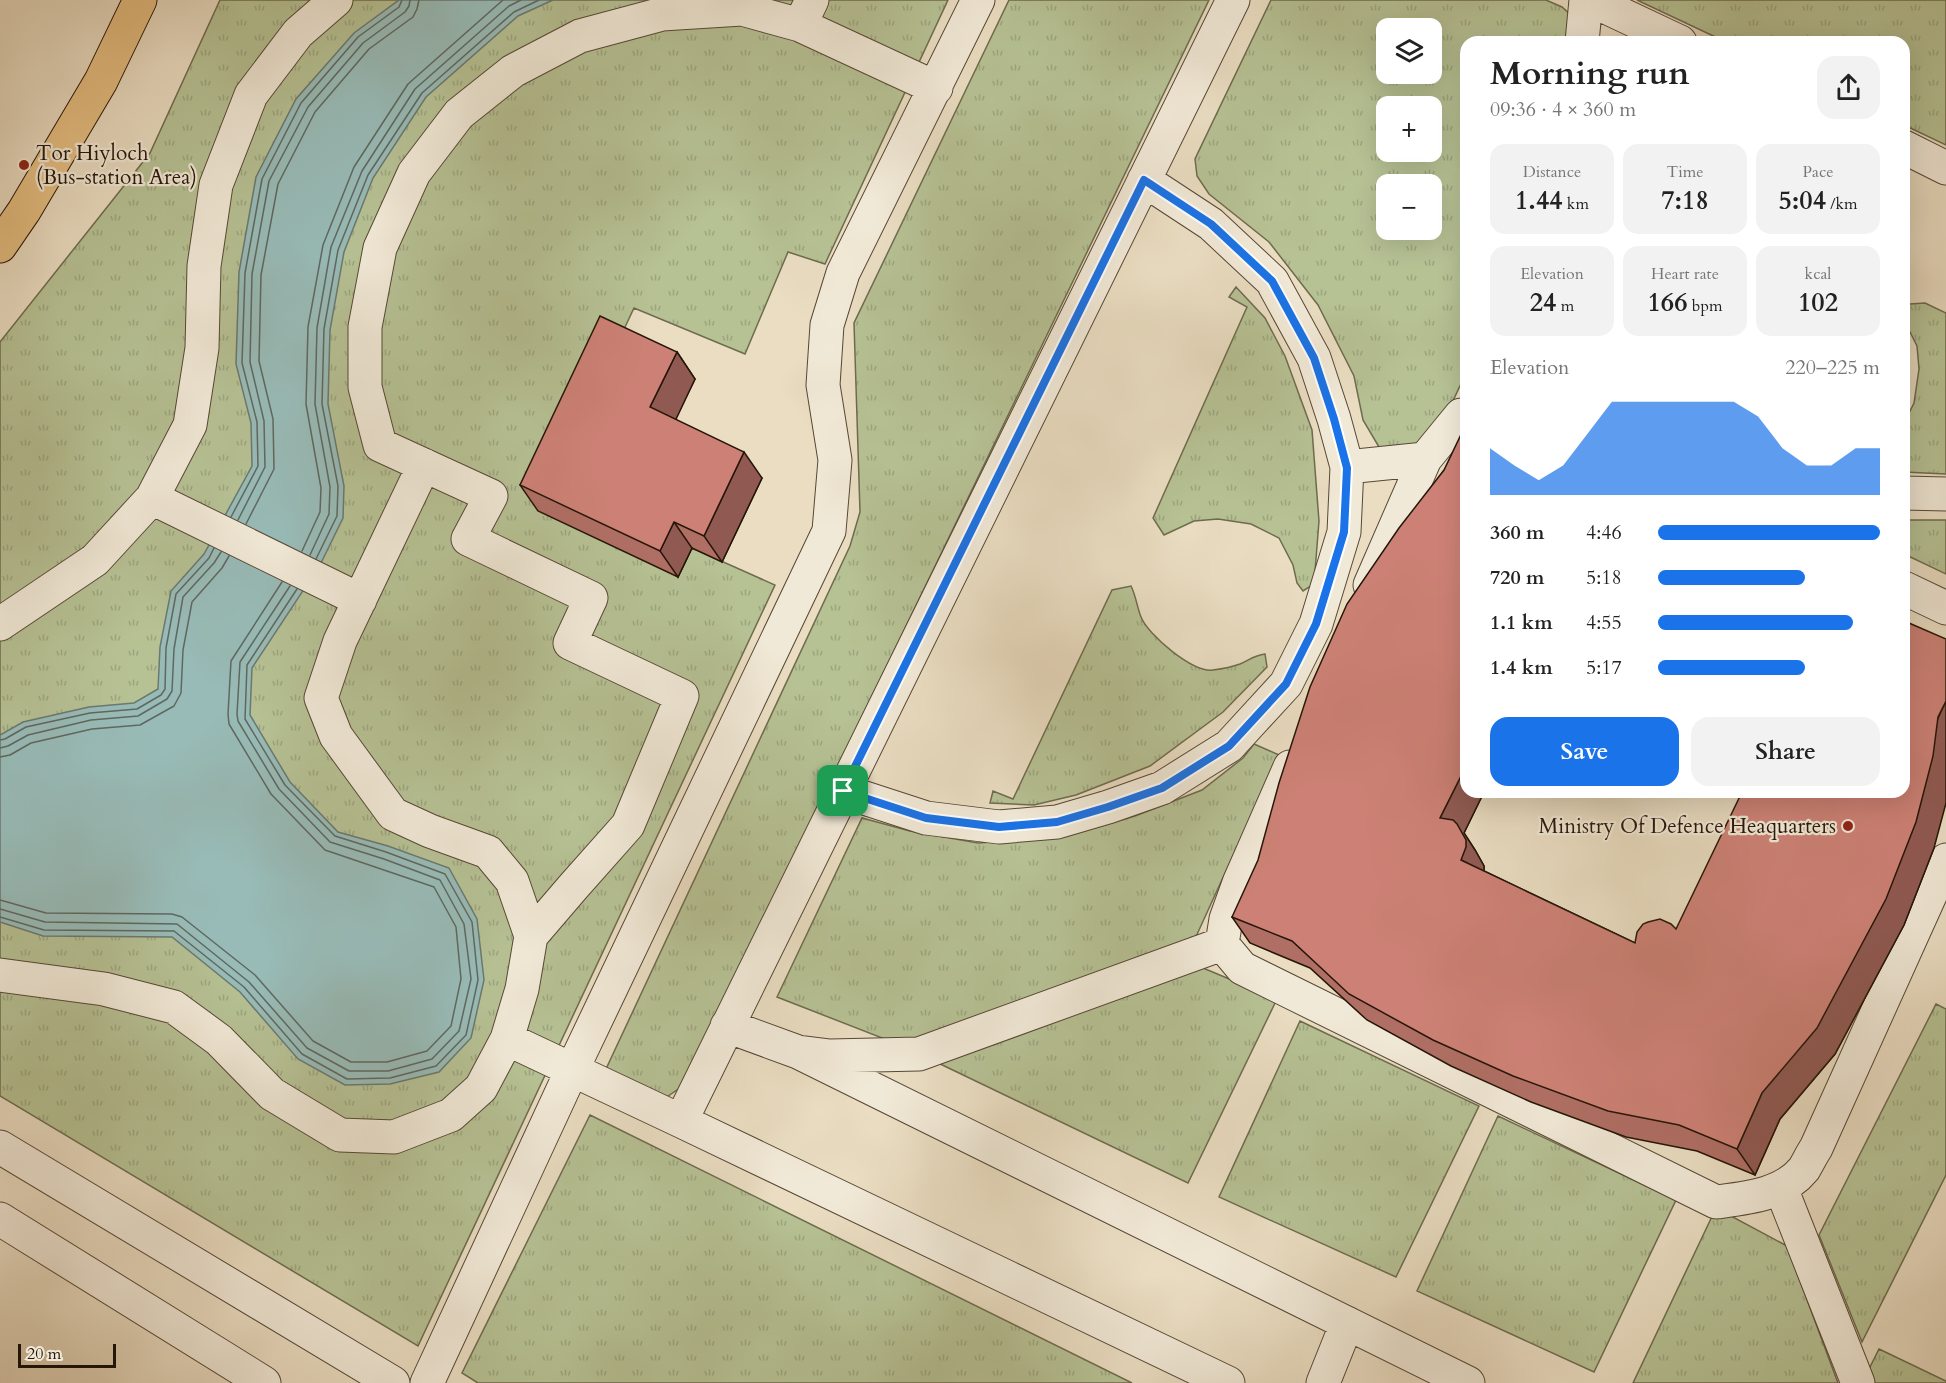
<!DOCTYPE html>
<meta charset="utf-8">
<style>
:root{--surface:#fff;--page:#f2f2f2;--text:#222;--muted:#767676;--accent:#1a73e8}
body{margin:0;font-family:Cardo,serif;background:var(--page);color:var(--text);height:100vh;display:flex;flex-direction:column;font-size:22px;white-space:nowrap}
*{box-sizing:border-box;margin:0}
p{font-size:20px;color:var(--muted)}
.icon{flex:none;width:33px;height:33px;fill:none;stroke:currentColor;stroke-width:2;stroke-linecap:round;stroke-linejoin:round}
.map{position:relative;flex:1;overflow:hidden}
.panel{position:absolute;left:1460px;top:36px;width:450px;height:762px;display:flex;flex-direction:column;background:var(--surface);border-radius:18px;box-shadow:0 6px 24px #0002}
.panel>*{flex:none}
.fabs{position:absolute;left:1376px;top:18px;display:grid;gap:12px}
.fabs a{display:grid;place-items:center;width:66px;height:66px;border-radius:12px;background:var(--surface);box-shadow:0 6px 24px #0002;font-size:30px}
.scale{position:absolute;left:18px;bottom:15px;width:98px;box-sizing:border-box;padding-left:6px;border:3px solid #261608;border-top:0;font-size:16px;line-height:21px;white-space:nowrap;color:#261608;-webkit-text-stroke:4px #f1e9d7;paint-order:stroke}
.pin{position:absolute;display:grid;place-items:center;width:51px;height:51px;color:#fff;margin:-26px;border-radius:12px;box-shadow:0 3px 9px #0006}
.round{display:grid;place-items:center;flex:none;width:63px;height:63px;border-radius:18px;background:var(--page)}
.head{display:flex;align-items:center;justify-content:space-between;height:102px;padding:0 30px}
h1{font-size:33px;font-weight:700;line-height:45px}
.stats{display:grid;grid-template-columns:repeat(3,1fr);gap:9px;height:102px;padding:6px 30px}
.stats div{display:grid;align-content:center;border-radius:15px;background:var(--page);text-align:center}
.stats b{font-size:26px;font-weight:700}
.stats small{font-size:16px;font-weight:400}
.stats p{font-size:16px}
.chart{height:168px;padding:12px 30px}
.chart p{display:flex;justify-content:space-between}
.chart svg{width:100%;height:108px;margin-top:6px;fill:var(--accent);opacity:.7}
.button{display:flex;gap:12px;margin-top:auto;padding:12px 30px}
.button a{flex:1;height:69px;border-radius:18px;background:var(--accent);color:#fff;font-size:24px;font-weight:700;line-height:69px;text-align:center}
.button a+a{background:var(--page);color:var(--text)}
ul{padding:0 30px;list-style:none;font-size:20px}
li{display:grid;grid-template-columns:96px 72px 1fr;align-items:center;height:45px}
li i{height:15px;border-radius:8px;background:var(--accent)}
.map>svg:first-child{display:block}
.grass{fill:url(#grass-tufts);stroke:#6e6c4e;stroke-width:1.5;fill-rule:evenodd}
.water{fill:#98bbb7;stroke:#6a7971;stroke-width:1.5}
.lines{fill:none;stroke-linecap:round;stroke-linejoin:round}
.shore{stroke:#5f6860;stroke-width:1.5}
.minor-casing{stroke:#574836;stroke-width:35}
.major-casing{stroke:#261608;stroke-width:35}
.minor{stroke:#f1e9d7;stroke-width:33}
.major{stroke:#e5be81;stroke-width:33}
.wall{fill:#b06f65;stroke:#261608;stroke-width:1.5}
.shaded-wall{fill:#905a53;stroke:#261608;stroke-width:1.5}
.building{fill:#cd8176;stroke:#261608;stroke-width:1.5}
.route-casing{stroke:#fff;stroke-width:12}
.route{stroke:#1a73e8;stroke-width:8}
.poi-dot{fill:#8f2418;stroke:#f1e9d7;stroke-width:2}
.labels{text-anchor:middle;stroke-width:4.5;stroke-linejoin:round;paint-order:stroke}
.poi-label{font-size:21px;fill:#261608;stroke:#f1e9d7;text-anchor:start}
</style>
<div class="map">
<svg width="1946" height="1383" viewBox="0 0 1946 1383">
<defs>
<pattern id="grass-tufts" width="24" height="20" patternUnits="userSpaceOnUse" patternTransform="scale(1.5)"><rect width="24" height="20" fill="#b6c194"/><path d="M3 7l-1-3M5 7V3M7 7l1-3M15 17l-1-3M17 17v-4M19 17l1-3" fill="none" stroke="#9ca57e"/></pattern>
</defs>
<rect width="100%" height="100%" fill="#eaddc2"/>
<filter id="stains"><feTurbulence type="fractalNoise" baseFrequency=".00333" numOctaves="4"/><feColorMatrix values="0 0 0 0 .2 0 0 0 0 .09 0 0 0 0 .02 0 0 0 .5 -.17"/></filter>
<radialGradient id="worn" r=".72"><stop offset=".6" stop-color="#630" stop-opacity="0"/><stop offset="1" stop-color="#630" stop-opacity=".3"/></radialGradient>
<path class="grass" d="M220,0h728l-123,264 -37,-12 -43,102 -111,-46 -16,34 60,235 14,-29 83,37 -357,761 -418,-250v-754l150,-189z
M1009,0h200l-525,1085 -20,14 -58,-30 244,-523 10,-34 -6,-189z
M1271,0h275l16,7 29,26 2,9h-127l-1,333 -27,58 -21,15 -18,3 -20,-4 -16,-27 -9,-44 -36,-71 -49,-63 -60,-48 -12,-18 -2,-17zM1386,28h45v46h-45zM1386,106h45v46h-45zM1386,184h45v46h-45z
M1637,0h309v145l-42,-20v-83h-178z
M1236,287l29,31 20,38 27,74 7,91 -5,63 -11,7 -6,-8 -4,-18 -14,-27 -28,-14 -33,-5 -24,2 -30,14 -11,-17 94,-211 -18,-10z
M1925,303l21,10v161l-42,-2v-49l10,-20 5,-34 -2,-23 -8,-16 -5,-15 6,-11z
M1904,520h42v54l-42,-20z
M1131,586c5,10 6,21 10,31 7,18 52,56 72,53 8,-1 19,-3 27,-6 9,-4 15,-9 25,-10l2,13 -44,45 -73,54 -74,29 -42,10 -44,-2 3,-12 20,8 99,-209z
M1254,744l25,11 -85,186 -294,104 -123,-48 85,-179 48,13 68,12 86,-6 71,-21 67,-26 41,-32z
M1203,968l74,31 -89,184 -256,-123z
M1936,1004l10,5v166l-84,167 -43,-107z
M1300,1021l179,85 -83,171 -177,-80z
M590,1115l542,268h-654l-16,-10z
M1498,1116l178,84 -82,172 -177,-81z
M1716,1208l71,38 51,137h-205z
M1879,1349l67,32v2h-72l-5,-14z"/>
<path class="water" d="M399,0h154l-35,16 -92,81 -53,81 -29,74 -14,78 -2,74 16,82 -1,32 -23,47 -68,103 -2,47 40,67 48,50 50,14 61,22 28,51 7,61 -13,58 -32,34 -49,12 -45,1 -47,-26 -58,-67 -68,-55 -129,-1 -43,-14v-187l23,-13 66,-15 45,-4 24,-14 2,-42 11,-56 33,-37 48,-88 -1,-43 -15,-59 3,-92 17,-95 40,-78 58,-66z"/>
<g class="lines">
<path class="shore" d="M231,517l27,-51 -1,-44 -15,-59 3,-90 17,-94 39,-76 57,-66 41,-30 3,-7
M238,520l27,-53 -1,-46 -14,-59 2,-88 17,-93 39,-74 55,-64 42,-31 4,-6 1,-6
M246,524l28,-55 -1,-50 -14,-58 2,-86 17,-91 37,-72 54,-63 44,-32 4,-8 2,-9
M302,551l18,-39 1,-24 -15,-84 2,-77 15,-82 31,-78 54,-83 95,-84
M310,555l19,-41 1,-27 -15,-83 2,-76 14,-81 31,-76 53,-82 94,-83 12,-6
M316,559l21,-43 1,-30 -16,-82 2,-75 14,-79 30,-75 54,-82 92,-81 25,-12
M0,740l5,-1 21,-12 64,-14 47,-4 24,-14 4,-6 1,-41 10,-54 33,-36 5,-10
M0,748l8,-2 20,-11 63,-15 47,-4 29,-17 5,-8 2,-42 9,-52 31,-34 7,-11
M0,757l10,-2 21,-12 61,-14 48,-4 34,-19 7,-13 2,-43 9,-48 30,-34 7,-12
M0,900l46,13 126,1 10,3 73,58 58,66 38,21h36l40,-11 24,-25 10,-47 -5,-52 -22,-40 -109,-37 -54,-56 -42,-70 -1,-10 3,-53 51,-79
M0,909l45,13 132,2 72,58 58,66 42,23h39l44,-12 27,-28 12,-52 -7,-55 -24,-44 -56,-21 -54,-17 -51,-53 -41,-68 -1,-7 3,-52 50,-76
M0,917l44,13 130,1 70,56 58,67 45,25 43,-1 46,-12 30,-31 12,-55 -6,-58 -27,-48 -59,-22 -51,-16 -50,-51 -40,-66 2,-54 50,-76"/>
<g class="minor-casing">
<path id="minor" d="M812,0l-12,25 136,63
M1591,0l89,42
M1582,42l4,-42
M1904,147l42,21
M424,465l-84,176 -19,57 15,38 57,78 37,17 58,21 24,29 19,55
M1347,467l78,-8
M1904,493l42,1
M152,498l208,102
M1370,585l55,-126 36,-44h5
M1904,588l42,20
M0,624l95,-64 57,-62 38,-73 12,-77 2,-82 12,-81 35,-90 47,-62 38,-33
M1290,767l-51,116 -13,36 -4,25 20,24 474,234c31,-4 67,-7 88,-33 4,-7 8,-15 12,-21l130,-288
M843,791l83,27 73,9 58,-5 51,-15 54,-19 67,-42 57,-62 30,-60 28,-92 3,-65 -13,-48 -20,-61 -42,-77 -61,-57 -67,-44
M0,975l104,14 70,18 45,33 53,54 68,41 54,2 57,-22 30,-27 26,-49 174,82 547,262
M727,1026l71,26 32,4 89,-2 303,-110
M507,1039l15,-50 9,-53 42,-49 55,-62 54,-129 -112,-53 21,-45 -123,-59 23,-43 -111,-51 -15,-58v-60l15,-79 34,-75 45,-59 54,-43 67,-35 82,-22 80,-5 58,16
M798,1052l670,331
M681,1121l552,-1121
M0,1147l393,236
M1781,1188l77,195
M0,1219l264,164
M427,1383l145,-313 257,-539 6,-71 -12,-75 4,-60 16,-52 135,-273
M1323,1383l24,-60"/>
</g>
<g class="major-casing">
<path id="major" d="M0,246l24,-35 77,-130 39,-81"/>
</g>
<use href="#minor" class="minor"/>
<use href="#major" class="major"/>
</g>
<path class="wall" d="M677,352l18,27 -20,40 87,59 -40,84 -30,-14 -14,29 -140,-66 -18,-26z
M1466,792h18l-20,41 11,17 9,16v5l151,72 41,-14 258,-81 -30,77 -69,129 -55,65 -25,56 -58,-24 -71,-14 -95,-35 -80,-36 -84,-46 -57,-52 -60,-25 -18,-26z"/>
<path class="shaded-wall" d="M677,352l18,27 -26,55 -19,-27z
M744,452l18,26 -40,84 -18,-26z
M674,522l18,26 -14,29 -18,-26z
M1946,701v102l-12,45 -30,77 -69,129 -55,65 -25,56 -18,-26 25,-56z
M1466,766v26h18l-20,41 11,17 9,16v7l-23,-13 -21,-42z"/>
<path class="building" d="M600,316l77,36 -27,55 94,45 -40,84 -30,-14 -14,29 -140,-66z
M1466,424v342l-26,52 13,2 4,4 9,16v7l-5,13 174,83 2,-11 6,-8 5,-2 12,-3 11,5 5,5 66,-137h162v-174l5,5 37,16v62l-8,16 -5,39 -17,66 -30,77 -69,129 -55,65 -25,56 -58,-24 -71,-14 -95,-35 -80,-36 -84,-46 -57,-53 -60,-24 26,-57 21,-77 31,-96 37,-83 52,-76 45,-58z"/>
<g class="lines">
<g class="route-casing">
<path id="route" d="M1144,180l67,44 61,57 42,77 20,61 13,49 -3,64 -28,92 -30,60 -57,62 -67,42 -54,19 -51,15 -58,5 -73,-9 -83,-27z"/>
</g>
<use href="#route" class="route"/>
</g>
<g class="poi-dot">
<circle cx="24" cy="165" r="6"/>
<circle cx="1848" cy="826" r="6"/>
</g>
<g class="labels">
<g class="poi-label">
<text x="36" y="160">Tor Hiyloch<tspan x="36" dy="24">(Bus-station Area)</tspan></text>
<text x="1836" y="833" text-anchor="end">Ministry Of Defence Heaquarters</text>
</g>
</g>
<rect width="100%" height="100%" filter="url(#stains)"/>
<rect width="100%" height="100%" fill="url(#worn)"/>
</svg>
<div class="fabs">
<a><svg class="icon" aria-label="layers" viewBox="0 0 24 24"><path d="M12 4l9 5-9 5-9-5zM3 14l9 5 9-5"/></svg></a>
<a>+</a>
<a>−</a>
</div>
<div class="scale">20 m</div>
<div class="pin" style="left:843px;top:791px;background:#1e9e55"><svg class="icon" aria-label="arrive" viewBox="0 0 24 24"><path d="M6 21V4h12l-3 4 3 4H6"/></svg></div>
<section class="panel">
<div class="head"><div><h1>Morning run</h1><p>09:36 · 4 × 360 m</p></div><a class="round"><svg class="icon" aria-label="share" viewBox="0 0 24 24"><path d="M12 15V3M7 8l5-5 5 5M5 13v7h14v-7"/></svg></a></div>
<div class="stats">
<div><p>Distance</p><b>1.44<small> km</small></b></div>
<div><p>Time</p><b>7:18</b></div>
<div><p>Pace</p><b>5:04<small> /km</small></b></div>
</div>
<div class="stats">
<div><p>Elevation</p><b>24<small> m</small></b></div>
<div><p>Heart rate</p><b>166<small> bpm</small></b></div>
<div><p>kcal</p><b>102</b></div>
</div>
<div class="chart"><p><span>Elevation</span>220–225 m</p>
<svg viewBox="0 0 160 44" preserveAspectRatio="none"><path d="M0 44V25L10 32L20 38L30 32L40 19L50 6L60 6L70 6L80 6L90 6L100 6L110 12L120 25L130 32L140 32L150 25L160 25V44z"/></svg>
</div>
<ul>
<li><b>360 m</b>4:46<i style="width:100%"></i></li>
<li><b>720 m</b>5:18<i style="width:66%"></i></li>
<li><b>1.1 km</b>4:55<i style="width:88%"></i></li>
<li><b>1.4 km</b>5:17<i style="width:66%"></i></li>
</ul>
<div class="button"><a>Save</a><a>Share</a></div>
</section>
</div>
